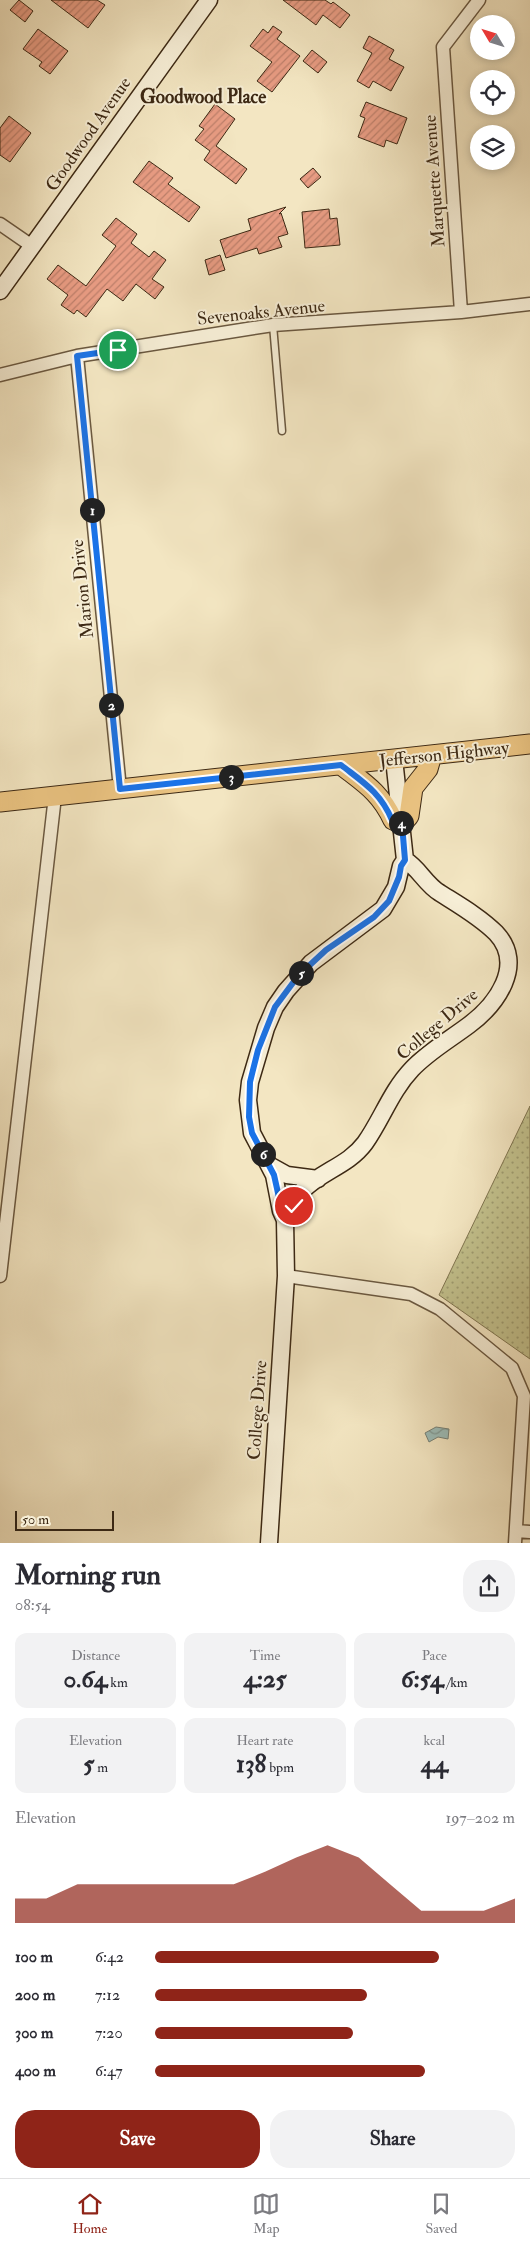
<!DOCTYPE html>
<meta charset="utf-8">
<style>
:root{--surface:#fff;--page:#f2f2f3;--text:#2b2b33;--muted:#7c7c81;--line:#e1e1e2;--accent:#8f2418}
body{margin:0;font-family:"IM FELL Double Pica",serif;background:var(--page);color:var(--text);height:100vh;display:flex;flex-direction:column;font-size:19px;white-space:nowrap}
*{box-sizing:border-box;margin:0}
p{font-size:16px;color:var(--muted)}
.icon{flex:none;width:28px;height:28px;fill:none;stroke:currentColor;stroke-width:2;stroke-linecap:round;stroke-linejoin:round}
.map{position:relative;height:1543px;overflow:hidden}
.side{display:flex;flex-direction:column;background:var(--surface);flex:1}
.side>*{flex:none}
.needle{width:32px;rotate:308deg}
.controls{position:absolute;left:470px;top:15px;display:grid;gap:10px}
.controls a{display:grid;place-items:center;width:45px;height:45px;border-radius:50%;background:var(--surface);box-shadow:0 2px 8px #0003;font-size:25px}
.scale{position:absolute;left:15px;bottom:12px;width:99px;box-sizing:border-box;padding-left:5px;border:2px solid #3d2914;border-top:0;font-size:14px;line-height:18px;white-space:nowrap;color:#3d2914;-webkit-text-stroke:4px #f7efd7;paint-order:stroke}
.pin{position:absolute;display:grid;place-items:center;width:42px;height:42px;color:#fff;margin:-21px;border:2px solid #fff;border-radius:50%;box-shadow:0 1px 5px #0007}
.km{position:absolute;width:25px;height:25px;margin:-12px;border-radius:50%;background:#222;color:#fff;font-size:14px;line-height:25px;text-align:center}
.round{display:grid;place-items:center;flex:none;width:52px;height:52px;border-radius:20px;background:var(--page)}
.headline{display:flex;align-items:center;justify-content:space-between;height:85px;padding:0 15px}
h1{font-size:28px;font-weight:700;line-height:38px}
.stats{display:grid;grid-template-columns:repeat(3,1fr);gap:8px;height:85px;padding:5px 15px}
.stats div{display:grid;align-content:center;border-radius:12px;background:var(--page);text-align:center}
.stats b{font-size:25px;font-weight:700}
.stats small{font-size:14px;font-weight:400}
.stats p{font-size:14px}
.chart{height:140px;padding:10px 15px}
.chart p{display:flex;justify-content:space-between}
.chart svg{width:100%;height:90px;margin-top:5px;fill:var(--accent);opacity:.7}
.cta{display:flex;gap:10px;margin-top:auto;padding:10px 15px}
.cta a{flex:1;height:58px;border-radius:20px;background:var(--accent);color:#fff;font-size:20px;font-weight:700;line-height:58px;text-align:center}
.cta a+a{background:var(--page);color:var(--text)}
ul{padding:0 15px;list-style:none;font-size:16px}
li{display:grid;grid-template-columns:80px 60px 1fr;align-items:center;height:38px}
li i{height:12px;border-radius:6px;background:var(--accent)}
.menu{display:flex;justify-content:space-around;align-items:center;height:70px;border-top:1px solid var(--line);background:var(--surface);font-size:14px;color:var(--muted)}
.menu a{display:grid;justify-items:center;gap:2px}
.menu .active{color:var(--accent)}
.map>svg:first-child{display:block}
.grass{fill:url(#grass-dots);stroke:#807651}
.water{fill:url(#water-waves);stroke:#778278}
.building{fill:url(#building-hatch);stroke:#3d2914}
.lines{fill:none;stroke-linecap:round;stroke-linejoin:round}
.lane-casing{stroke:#6a5840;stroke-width:9}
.street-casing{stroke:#6a5840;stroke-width:15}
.secondary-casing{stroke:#3d2914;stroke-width:19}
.primary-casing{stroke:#3d2914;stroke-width:21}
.lane{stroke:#f7efd7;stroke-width:6}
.street{stroke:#f7efd7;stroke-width:12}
.secondary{stroke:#f7efd7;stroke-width:16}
.primary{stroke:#eac381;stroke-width:19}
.route-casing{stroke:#fff;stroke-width:10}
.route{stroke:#1a73e8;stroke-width:6}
.labels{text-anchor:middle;stroke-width:4;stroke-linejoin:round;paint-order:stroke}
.street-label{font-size:18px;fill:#3d2914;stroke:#f7efd7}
.neighbourhood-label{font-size:19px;font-weight:bold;fill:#3d2914;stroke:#f7efd7}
</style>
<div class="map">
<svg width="530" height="1543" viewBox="0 0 530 1543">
<defs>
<pattern id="grass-dots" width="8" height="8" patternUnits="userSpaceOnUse" patternTransform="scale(1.25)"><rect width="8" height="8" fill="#c3c28e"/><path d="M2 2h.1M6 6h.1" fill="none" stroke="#a09e73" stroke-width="1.8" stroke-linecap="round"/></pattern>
<pattern id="water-waves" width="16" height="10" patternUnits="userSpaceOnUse" patternTransform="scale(1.25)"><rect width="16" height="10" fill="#9dbeba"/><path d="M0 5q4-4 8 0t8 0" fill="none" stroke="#819a96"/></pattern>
<pattern id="building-hatch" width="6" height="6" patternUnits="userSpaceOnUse" patternTransform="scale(1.25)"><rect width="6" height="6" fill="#e89c83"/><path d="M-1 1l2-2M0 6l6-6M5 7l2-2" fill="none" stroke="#bd7f6a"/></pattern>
</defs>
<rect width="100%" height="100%" fill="#f3e6c2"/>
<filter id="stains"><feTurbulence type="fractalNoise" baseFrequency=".004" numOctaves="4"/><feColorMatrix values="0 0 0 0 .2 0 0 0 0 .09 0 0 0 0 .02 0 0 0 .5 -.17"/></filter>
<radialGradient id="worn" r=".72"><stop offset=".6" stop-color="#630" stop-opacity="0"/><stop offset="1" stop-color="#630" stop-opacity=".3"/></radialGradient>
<path class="grass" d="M530,1106v253l-91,-64z"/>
<path class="water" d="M436,1427l13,2 -1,10 -10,-2 -9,5 -4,-9z"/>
<path class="building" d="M19,0l14,11 -8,11 -15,-12z
M51,0h46l8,5 -17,23z
M283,0h42l6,4 2,-2 17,13 -10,13 -17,-13 -7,10z
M273,26l9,6 -5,7 23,17 -28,36 -15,-11 15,-19 -22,-16 13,-17 5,4z
M38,29l30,22 -18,23 -11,-8 3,-4 -19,-13z
M369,36l25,14 -5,9 15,8 -13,24 -18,-10 -4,7 -12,-7 15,-28 -9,-5z
M312,50l15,12 -9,11 -15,-12z
M366,102l41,16 -10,26 -11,-4 -2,7 -26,-10 7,-19 -5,-2z
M215,104l20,15 -19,27 31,23 -11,15 -32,-24 6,-9 -15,-11 9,-11 -5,-3z
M9,116l22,17 -21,29 -10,-7v-27z
M149,161l24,17 -5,6 32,23 -11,15 -56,-40z
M313,168l8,9 -13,11 -8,-9z
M286,207l-7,7 2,-1 7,21 -10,3 4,10 -23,7 -2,-6 -31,10 -6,-18 31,-10 -3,-11z
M329,209l1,10 7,-1 3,27 -35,3 -3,-36z
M116,218l21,16 -6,9 18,14 5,-6 12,9 -14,19 12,8 -9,12 -19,-15 -13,17 -16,-12 -21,28 -9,-7 -3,4 -13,-9 7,-10 -21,-16 11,-14 28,21 30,-40 -14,-11z
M220,255l5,15 -16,5 -4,-15z"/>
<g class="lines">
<g class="lane-casing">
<path id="lane" d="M273,325l9,106"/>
</g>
<g class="street-casing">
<path id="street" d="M0,224l32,22
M461,312l-18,-265 36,-47
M77,356l43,433
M0,375l77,-19 196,-31 188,-13 69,-8
M0,1276l55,-480
M286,1276l125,18 29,15 72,59 12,28 -9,147
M516,1531l14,1"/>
</g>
<g class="secondary-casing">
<path id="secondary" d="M0,291l209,-291
M269,1165l18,10 31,4
M285,1220c9,-8 9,-20 17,-29 19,-20 46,-25 63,-48 17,-24 26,-52 47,-74 16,-17 37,-29 57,-44 27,-20 57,-60 27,-92 -16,-16 -37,-28 -56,-40 -15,-9 -21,-25 -35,-33
M269,1543l17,-267 -1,-56 -4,-9 -7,-36 -22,-42 -4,-33 2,-18 16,-54 9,-21 11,-16 25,-28 72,-54 13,-22 5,-21 4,-6 -11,-101"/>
</g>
<g class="primary-casing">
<path id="primary" d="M341,765c23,18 39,27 52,55l9,4 7,-8 4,-28 15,-19 4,-14
M0,802l530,-58"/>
</g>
<use href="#lane" class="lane"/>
<use href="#street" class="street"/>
<use href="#secondary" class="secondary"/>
<use href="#primary" class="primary"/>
</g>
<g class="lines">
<g class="route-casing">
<path id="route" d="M118,350l-41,6 43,433 221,-24c23,18 39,27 51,55l10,4 3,36 -4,6 -2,11 -10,24 -15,16 -48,33 -28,26 -23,31 -17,43 -8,32 -1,35 3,16 22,42 8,36 3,9 7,-6 2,-8"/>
</g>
<use href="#route" class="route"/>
</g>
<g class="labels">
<g class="street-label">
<text transform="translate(88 134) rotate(-55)" y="6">Goodwood Avenue</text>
<text transform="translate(434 181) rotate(-94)" y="6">Marquette Avenue</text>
<text transform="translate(261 312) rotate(-6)" y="6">Sevenoaks Avenue</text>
<text transform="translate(82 589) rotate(-96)" y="6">Marion Drive</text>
<text transform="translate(444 754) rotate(-6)" y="6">Jefferson Highway</text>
<text transform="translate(437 1024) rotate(-40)" y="6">College Drive</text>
<text transform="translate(257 1410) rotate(-86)" y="6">College Drive</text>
</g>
<g class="neighbourhood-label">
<text x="203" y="103">Goodwood Place</text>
</g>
</g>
<rect width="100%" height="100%" filter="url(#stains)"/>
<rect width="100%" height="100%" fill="url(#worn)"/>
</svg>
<div class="controls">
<a><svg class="needle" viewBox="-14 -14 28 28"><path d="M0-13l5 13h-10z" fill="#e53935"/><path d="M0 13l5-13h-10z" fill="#7c7c81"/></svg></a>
<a><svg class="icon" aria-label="locate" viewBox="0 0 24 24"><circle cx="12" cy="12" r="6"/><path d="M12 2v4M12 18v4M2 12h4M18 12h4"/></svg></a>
<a><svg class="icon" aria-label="layers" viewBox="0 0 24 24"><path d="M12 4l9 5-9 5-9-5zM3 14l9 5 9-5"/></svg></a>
</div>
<div class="scale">50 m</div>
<div class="pin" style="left:118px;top:350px;background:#1e9e55"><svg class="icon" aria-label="arrive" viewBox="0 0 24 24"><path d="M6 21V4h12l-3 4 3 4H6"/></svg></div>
<div class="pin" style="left:294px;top:1206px;background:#d93025"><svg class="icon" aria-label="check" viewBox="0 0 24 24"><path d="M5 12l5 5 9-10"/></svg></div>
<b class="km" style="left:92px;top:510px">1</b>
<b class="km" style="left:111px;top:705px">2</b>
<b class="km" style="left:231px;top:777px">3</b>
<b class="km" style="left:401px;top:823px">4</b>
<b class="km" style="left:301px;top:973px">5</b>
<b class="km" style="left:263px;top:1154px">6</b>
</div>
<section class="side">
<div class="headline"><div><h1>Morning run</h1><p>08:54</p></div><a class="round"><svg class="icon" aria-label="share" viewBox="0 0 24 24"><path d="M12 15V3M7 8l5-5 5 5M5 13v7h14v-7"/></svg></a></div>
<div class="stats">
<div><p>Distance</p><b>0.64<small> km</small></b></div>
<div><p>Time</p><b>4:25</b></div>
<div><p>Pace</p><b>6:54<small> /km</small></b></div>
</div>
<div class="stats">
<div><p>Elevation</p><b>5<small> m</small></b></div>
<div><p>Heart rate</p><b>138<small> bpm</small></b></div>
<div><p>kcal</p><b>44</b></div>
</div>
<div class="chart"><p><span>Elevation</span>197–202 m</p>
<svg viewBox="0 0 160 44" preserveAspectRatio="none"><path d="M0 44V32L10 32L20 25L30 25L40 25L50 25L60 25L70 25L80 19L90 12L100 6L110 12L120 25L130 38L140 38L150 38L160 32V44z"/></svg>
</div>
<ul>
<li><b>100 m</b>6:42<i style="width:79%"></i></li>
<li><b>200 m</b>7:12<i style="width:59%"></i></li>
<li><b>300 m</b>7:20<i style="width:55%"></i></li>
<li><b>400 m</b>6:47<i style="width:75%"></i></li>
</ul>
<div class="cta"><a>Save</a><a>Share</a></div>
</section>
<nav class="menu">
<a class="active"><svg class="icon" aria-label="home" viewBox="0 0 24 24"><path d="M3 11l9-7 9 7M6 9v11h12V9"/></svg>Home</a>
<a><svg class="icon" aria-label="map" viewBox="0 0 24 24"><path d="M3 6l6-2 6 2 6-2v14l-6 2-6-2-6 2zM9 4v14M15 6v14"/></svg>Map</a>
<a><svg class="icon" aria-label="saved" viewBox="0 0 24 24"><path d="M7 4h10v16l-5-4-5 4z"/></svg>Saved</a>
</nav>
